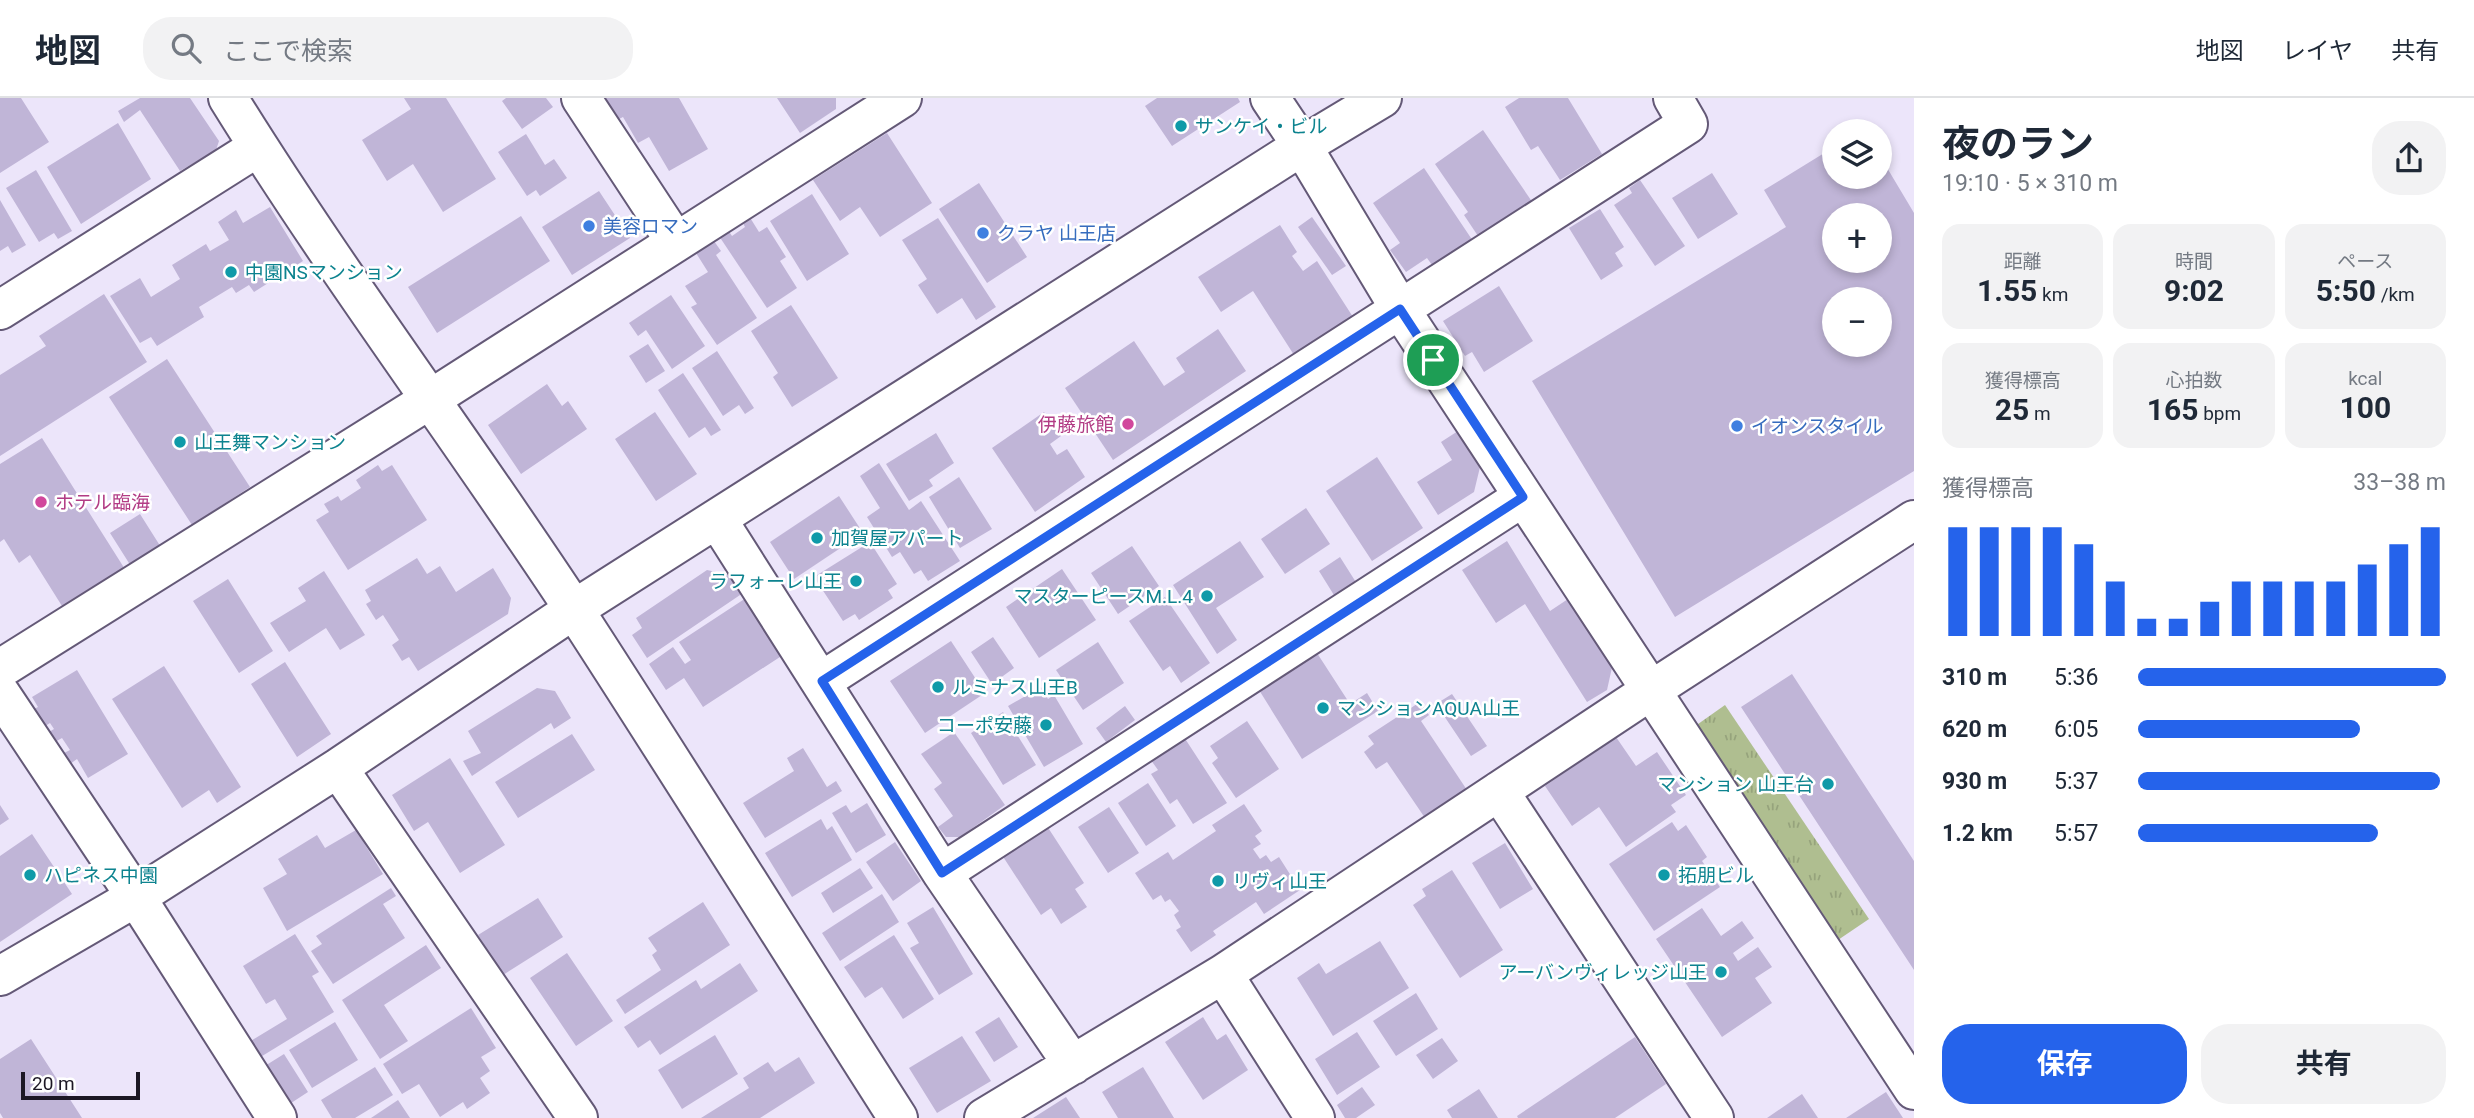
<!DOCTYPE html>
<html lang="ja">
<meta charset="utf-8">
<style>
:root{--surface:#fff;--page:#f2f2f3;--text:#1f2937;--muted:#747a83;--line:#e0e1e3;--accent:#2563eb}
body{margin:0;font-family:Roboto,"Noto Sans JP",sans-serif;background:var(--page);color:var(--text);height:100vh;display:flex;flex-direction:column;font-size:26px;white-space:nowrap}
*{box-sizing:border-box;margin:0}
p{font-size:23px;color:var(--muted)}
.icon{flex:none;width:38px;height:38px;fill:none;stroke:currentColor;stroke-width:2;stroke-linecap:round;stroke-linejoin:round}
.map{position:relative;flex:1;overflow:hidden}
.drawer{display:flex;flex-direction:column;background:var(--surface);width:560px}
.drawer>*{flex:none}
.fabs{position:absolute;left:1822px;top:21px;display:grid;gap:14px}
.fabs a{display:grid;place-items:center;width:70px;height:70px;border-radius:50%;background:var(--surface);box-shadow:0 4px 10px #0003;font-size:35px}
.scale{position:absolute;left:21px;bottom:18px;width:119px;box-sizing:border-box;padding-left:7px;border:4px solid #1c1724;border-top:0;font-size:19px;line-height:24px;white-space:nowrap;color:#1c1724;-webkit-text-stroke:5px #fff;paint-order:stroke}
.pin{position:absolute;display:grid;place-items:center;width:60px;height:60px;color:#fff;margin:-30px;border:4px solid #fff;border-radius:50%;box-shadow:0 2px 7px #0007}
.round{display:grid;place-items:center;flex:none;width:74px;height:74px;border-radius:28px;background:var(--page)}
.overview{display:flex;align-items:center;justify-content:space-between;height:119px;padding:0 28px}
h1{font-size:38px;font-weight:700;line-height:52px}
.metrics{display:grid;grid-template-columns:repeat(3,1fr);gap:10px;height:119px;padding:7px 28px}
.metrics div{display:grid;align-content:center;border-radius:18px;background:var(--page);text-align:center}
.metrics b{font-size:30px;font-weight:700}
.metrics small{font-size:19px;font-weight:400}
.metrics p{font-size:19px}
.chart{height:196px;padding:14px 28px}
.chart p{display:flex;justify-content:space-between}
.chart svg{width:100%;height:126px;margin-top:7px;stroke:var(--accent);stroke-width:6}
.button{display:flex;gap:14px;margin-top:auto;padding:14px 28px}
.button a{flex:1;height:80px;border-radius:28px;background:var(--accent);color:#fff;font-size:28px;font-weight:700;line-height:80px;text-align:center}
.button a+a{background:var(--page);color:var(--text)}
ul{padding:0 28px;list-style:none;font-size:23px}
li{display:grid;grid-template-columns:112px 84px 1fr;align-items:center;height:52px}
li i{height:18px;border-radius:9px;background:var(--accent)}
header{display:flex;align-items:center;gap:42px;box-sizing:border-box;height:98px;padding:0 35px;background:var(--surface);border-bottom:2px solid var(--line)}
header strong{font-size:33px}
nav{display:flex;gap:38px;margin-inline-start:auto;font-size:24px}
.search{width:490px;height:63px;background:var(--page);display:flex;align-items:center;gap:18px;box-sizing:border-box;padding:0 24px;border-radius:28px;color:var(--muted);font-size:26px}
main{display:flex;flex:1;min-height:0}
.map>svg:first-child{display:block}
.grass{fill:url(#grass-tufts)}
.building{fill:#c0b5d7;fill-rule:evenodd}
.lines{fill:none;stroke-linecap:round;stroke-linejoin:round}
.minor-casing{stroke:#645977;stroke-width:42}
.minor{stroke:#fff;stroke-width:38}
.route-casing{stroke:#fff;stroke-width:14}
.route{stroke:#2563eb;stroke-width:9}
.culture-dot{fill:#0f9aa8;stroke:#fff;stroke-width:2.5}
.shop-dot{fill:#3f7fe0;stroke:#fff;stroke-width:2.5}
.hotel-dot{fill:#d1479c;stroke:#fff;stroke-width:2.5}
.labels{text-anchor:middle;stroke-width:5;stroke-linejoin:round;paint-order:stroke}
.culture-label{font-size:19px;fill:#0d838f;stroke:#fff;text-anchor:start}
.shop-label{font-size:19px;fill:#366cbe;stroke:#fff;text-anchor:start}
.hotel-label{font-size:19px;fill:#b23c85;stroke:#fff;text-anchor:end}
</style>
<header>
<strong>地図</strong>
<div class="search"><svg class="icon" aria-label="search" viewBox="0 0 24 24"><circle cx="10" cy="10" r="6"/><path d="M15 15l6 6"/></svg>ここで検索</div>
<nav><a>地図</a><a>レイヤ</a><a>共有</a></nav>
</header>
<main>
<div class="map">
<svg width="1914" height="1020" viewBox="0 0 1914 1020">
<defs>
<pattern id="grass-tufts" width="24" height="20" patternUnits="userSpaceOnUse" patternTransform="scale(1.75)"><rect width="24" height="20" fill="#afbe90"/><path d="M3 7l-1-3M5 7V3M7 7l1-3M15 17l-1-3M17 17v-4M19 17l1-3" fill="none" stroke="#96a37c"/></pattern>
</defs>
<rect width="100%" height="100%" fill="#ece5fa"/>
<path class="grass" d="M1725,607l144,214 -34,23 -144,-213z"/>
<path class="building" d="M0,0h21l28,44 -49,31z
M140,0h50l29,43 -3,9 -36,21 -40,-61 -16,12 -6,-11z
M404,0h42l50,81 -53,33 -30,-48 -26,17 -25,-41 49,-31z
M506,0h40l7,9 -31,22 -20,-28z
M604,0h75l29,51 -39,22 -20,-34 -11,6 -15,-26 -6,3z
M777,0h59v11l-36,24z
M1157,0h81l2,4 -68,44 -27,-40z
M1519,0h49l34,56 -42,26 -22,-34 -7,4 -26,-43z
M118,25l33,56 -70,45 -34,-57z
M1483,32l52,76 -53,36 -18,-27 4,-3 -33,-48z
M887,35l45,70 -52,34 -20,-30 -20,14 -27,-41z
M526,36l19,31 9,-6 13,19 -27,18 -4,-6 -9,6 -29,-44z
M1834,49v30h46v-21l34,57v258l-239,146 -143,-236 254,-154 -22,-37zM1834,117h46v46h-46zM1834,201h46v46h-46z
M1424,70l53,79 -31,20 -6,-8 -8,6 -5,-7 -21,14 -16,-22 10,-7 -27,-40z
M36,72l36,61 -14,8 -4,-6 -15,9 -33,-54z
M1712,75l26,41 -40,25 -26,-41z
M1640,82l45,66 -30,20 -41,-61 18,-12 -3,-5z
M979,85l48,74 -40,26 -48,-74z
M599,93l31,47 -58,37 -30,-48z
M812,96l37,60 -42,27 -37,-60z
M0,102l26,45 -14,8 -4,-7 -8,5z
M270,109l33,54 -49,31 -5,-7 -13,8 -4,-6 -33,20 5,10 -47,29 -6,-9 -11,6 -30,-47 30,-18 11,19 29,-18 -8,-14 34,-21 4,7 19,-11 -11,-18 18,-12 7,13z
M1600,111l24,38 -9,6 8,13 -22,14 -32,-52z
M521,118l29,45 -113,72 -29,-46z
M749,118l10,16 8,-5 19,30 -6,4 17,27 -30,20 -48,-72 9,-6 4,6 13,-9 -3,-6z
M1312,119l34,49 -14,9 -34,-48z
M938,120l58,89 -20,13 -14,-22 -25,16 -19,-29 9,-6 -25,-39z
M1280,127l17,27 -5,4 11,15 14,-10 36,56 -59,38 -41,-64 -32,21 -23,-35z
M714,143l7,10 -5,4 41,63 -40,27 -26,-38 6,-3 -12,-18 23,-14 -12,-19z
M1499,188l34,55 -49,31 -12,-20 -7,4 -22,-35z
M104,196l43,68 -147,94v-81l46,-29 -7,-10z
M671,197l34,51 -33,23 -26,-39 -8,6 -9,-13z
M791,207l47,73 -46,29 -19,-30 5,-4 -27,-42z
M1218,231l28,42 -133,89 -48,-72 69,-47 30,45 21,-14 -9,-14z
M648,246l17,27 -19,12 -17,-27z
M717,253l37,57 -9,6 -6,-9 -16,11 -31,-48z
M167,261l83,128 -58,38 -83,-128z
M683,275l38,57 -10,6 -6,-9 -16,11 -31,-48z
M547,286l15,22 6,-5 19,28 -66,45 -33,-49z
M655,314l42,62 -41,27 -41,-62z
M1044,314l17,24 -11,8 7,11 10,-6 18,28 -50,35 -43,-64z
M1458,333l22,36 -6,25 -36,23 -21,-33 35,-22 -11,-18z
M936,335l18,30 -25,17 4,6 -24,15 -23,-37z
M42,340l86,136 -61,40 -37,-59 -11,8 -15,-24 -4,3v-78z
M1377,359l46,71 -51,33 -46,-70z
M879,365l30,47 12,-9 39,60 -32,20 -7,-11 -7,4 -14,-22 -8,5 -25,-40 13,-9 -20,-32z
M378,367l4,6 10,-6 35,55 -79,50 -32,-50 13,-8 -5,-8 14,-8 3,5 20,-13 -5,-8z
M959,379l33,52 -32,19 -31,-51z
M839,398l24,37 -69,46 -24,-37z
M1306,410l24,36 -45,30 -24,-35z
M140,416l24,38 -30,19 -24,-38z
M1240,443l24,36 -48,31 21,32 -20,14 -44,-69z
M1507,443l43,70 21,-14 42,66 -6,27 -20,12 -62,-98 -29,19 -34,-53z
M870,444l27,42 -9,6 5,8 -34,22 -4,-6 -12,7 -29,-44z
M1132,448l27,40 -41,28 -27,-41z
M1340,459l19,30 -22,13 -18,-29z
M417,460l10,16 13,-8 16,26 37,-24 18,30 -3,16 -90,57 -9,-14 -7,4 -10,-16 7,-5 -16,-25 -7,5 -10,-16 5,-3 -6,-11z
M1062,471l34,51 -57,38 -33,-51z
M707,472l23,5 13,18 -96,65 -15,-23 10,-7 -6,-10z
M324,473l41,64 -25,15 -14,-22 -37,24 -19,-29 36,-22 -8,-13z
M228,481l45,72 -34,22 -46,-72z
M1165,499l45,66 -29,20 -11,-17 -7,5 -34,-50z
M746,500l37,57 -80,52 -19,-29 -18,12 -17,-26 24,-17 12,17 6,-4 -12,-18z
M993,539l21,31 -22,16 -21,-32z
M951,543l34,52 -60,40 -35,-52z
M1098,544l26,41 -41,27 -27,-40z
M1317,555l33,51 17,-11 11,18 -76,48 -43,-69z
M285,564l46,72 -34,23 -46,-73z
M164,568l77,121 -24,16 -8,-13 -27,18 -70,-109z
M77,572l51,84 -40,24 -11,-19 -7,5 -6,-11 6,-3 -8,-12 -7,4 -6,-10 5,-3 -4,-6 -8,5 -10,-18 6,-3 -6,-10z
M1792,576l122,187v109l-173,-263z
M1041,589l7,12 6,-4 29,49 -39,23 -36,-61z
M537,590l18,3 16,27 -17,11 -3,-6 -79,53 -9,-15 18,-8 -13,-22z
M1452,596l35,52 -16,10 -35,-52z
M1420,604l9,13 -8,6 46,69 -42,28 -38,-56 -11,7 -12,-17 10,-8 -6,-8z
M1125,608l10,14 -29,22 -10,-14z
M1003,614l33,53 -33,20 -32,-52z
M1247,623l32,48 -43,29 -24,-35 6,-5 -8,-12z
M954,634l51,73 -45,32h-14l-8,-10 15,-11 -19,-27 8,-6 -21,-29z
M572,636l23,36 -77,48 -23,-36z
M1182,636l45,69 -34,21 -16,-25 -7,5 -19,-30 7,-4 -10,-14z
M1616,639l20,29 21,-14 29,43 -15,10 5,7 -50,35 -27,-40 -27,19 -27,-40z
M803,650l24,39 9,-6 6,10 -77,47 -22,-35 51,-32 -7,-13z
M450,660l55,87 -45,28 -32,-51 -14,9 -22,-36z
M1148,685l28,43 -30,20 -28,-43z
M867,705l19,32 -30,18 -24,-40 14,-8 5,8z
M1244,706l18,27 -7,5 6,8 -8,5 7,10 6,-4 5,7 8,-5 21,33 -36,24 -8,-12 -43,29 3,4 -25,17 -15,-22 5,-3 -7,-12 5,-4 -9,-12 -5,3 -4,-7 -8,5 -18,-27 33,-21 5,8 43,-29 -4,-6z
M0,707l9,14 -9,6z
M1109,709l30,46 -31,20 -30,-46z
M821,721l6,11 5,-4 20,34 -60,37 -27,-44z
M1672,724l6,9 8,-6 21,32 -5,4 18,26 -66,44 -45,-67z
M1045,725l39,60 -9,6 12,18 -26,17 -10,-16 -10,7 -41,-63z
M356,732l27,44 -96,57 -24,-43 24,-14 -9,-15 39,-24 8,13z
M32,736l40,60 -72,48v-86z
M895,744l26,39 -28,20 -27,-39z
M1505,745l28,46 -33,20 -28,-46z
M860,770l13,20 -40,25 -12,-20z
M1452,772l51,80 -43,28 -47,-73 13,-9 -4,-7z
M391,790l5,8 -13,8 22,34 -72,46 -22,-33 11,-7 -6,-8z
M882,796l17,28 -59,39 -18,-28z
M538,800l25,39 -60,38 -25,-40z
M703,804l27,43 -105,69 -9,-14 45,-30 -9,-15 5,-4 -9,-13z
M933,809l40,67 -34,21 -29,-47 9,-5 -12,-20z
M1702,810l19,28 21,-15 12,17 -21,15 5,8 20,-14 14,20 -17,11 17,25 -50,34 -66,-98z
M295,836l24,38 -7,4 22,36 -80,49 -10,-16 43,-26 -12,-20 -9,5 -23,-38z
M894,837l40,64 -31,20 -21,-32 -17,11 -21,-31z
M1380,843l29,47 -76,48 -36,-58 22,-15 7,11z
M426,847l15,23 -57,37 24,36 -28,18 -38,-59z
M567,855l46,68 -37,25 -46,-68z
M740,865l18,28 -98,64 -10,-15 -12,8 -14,-21 72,-47 5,9z
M1416,895l22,36 -42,27 -23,-35z
M471,910l25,40 -15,9 9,14 -10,7 10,15 -23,16 -4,-7 -23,15 -21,-33 -17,10 -19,-30z
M999,919l19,30 -24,15 -19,-30z
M1203,919l14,23 9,-6 22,36 -45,30 -38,-58z
M335,924l23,38 -46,28 -23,-38z
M1357,934l23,35 -43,28 -22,-36z
M715,937l23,39 -56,35 -24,-39z
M962,938l29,45 -54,32 -28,-45z
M1635,939l31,47 -51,34h-97l-1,-2z
M1442,940l16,23 -25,18 -17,-24z
M31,941l51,79h-79l-3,-5v-54z
M284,956l24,38 -23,15 -25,-38z
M799,959l16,26 -55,35h-59l48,-30 -6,-10 25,-16 7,10z
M375,969l18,28 -38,23h-23l-11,-18z
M1143,969l31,51h-56l-16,-26z
M1362,989l13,18 -19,13h-11l-8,-13z
M1479,991l19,29h-46l-5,-8z
M1886,994l17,26h-57z
M1802,996l16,24h-51z
M1066,999l14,21h-47z
M398,1002l12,18h-39z"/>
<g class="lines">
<g class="minor-casing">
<path id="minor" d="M228,0c109,176 234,341 347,513 109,168 215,338 323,507
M581,0l94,143
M1270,0l32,48 98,163 514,781
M0,212l258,-163
M717,421l225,354 131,192
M0,571l429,-269 473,-302
M822,583l866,-557 -15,-26
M0,595l136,204 141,221
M338,670l240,350
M1499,693l215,327
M942,775l581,-376
M1223,876l92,144
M0,878l136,-79 202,-129 235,-158 729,-464 80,-48
M984,1020l239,-144 427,-283 264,-171"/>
</g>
<use href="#minor" class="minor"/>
</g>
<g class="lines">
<g class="route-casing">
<path id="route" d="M1400,211l123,188 -581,376 -120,-192z"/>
</g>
<use href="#route" class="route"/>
</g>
<g class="culture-dot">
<circle cx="1181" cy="28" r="7"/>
<circle cx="231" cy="174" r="7"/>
<circle cx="180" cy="344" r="7"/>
<circle cx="817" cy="440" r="7"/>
<circle cx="856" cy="483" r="7"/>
<circle cx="1207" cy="498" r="7"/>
<circle cx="938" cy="589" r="7"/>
<circle cx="1323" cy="610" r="7"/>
<circle cx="1046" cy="627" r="7"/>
<circle cx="1828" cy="686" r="7"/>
<circle cx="30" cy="777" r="7"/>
<circle cx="1664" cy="777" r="7"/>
<circle cx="1218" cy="783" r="7"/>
<circle cx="1721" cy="874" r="7"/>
</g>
<g class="shop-dot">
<circle cx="589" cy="128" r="7"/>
<circle cx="983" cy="135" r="7"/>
<circle cx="1737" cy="328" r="7"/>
</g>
<g class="hotel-dot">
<circle cx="1128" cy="326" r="7"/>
<circle cx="41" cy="404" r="7"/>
</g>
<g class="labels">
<g class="culture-label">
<text x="1195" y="35">サンケイ・ビル</text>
<text x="245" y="181">中園NSマンション</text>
<text x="194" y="351">山王舞マンション</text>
<text x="831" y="447">加賀屋アパート</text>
<text x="842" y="490" text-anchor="end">ラフォーレ山王</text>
<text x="1193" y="505" text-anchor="end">マスターピースM.L.4</text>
<text x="952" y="596">ルミナス山王B</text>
<text x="1337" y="617">マンションAQUA山王</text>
<text x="1032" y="634" text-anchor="end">コーポ安藤</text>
<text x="1814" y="693" text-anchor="end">マンション 山王台</text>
<text x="44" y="784">ハピネス中園</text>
<text x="1678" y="784">拓朋ビル</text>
<text x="1232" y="790">リヴィ山王</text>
<text x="1707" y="881" text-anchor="end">アーバンヴィレッジ山王</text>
</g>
<g class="shop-label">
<text x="603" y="135">美容ロマン</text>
<text x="997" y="142">クラヤ 山王店</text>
<text x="1751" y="335">イオンスタイル</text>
</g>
<g class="hotel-label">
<text x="1114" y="333">伊藤旅館</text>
<text x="55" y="411" text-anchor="start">ホテル臨海</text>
</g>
</g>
</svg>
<div class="fabs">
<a><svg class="icon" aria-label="layers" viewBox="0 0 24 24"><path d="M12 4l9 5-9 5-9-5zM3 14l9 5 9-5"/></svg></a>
<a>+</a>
<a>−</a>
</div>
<div class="scale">20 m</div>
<div class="pin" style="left:1433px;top:262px;background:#1e9e55"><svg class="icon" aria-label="arrive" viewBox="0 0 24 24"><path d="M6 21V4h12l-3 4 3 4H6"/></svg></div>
</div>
<section class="drawer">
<div class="overview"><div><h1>夜のラン</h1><p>19:10 · 5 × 310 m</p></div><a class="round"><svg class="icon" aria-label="share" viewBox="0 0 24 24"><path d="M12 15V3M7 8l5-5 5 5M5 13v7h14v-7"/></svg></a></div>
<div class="metrics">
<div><p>距離</p><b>1.55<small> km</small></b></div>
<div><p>時間</p><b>9:02</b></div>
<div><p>ペース</p><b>5:50<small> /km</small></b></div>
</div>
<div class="metrics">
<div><p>獲得標高</p><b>25<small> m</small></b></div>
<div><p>心拍数</p><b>165<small> bpm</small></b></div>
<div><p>kcal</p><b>100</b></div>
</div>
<div class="chart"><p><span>獲得標高</span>33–38 m</p>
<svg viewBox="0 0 160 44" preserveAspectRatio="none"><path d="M5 44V6M15 44V6M25 44V6M35 44V6M45 44V12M55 44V25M65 44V38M75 44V38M85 44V32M95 44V25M105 44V25M115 44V25M125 44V25M135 44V19M145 44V12M155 44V6"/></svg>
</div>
<ul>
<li><b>310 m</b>5:36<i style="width:100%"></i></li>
<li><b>620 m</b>6:05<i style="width:72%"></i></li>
<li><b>930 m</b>5:37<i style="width:98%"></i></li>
<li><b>1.2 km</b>5:57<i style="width:78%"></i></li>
</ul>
<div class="button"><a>保存</a><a>共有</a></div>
</section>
</main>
